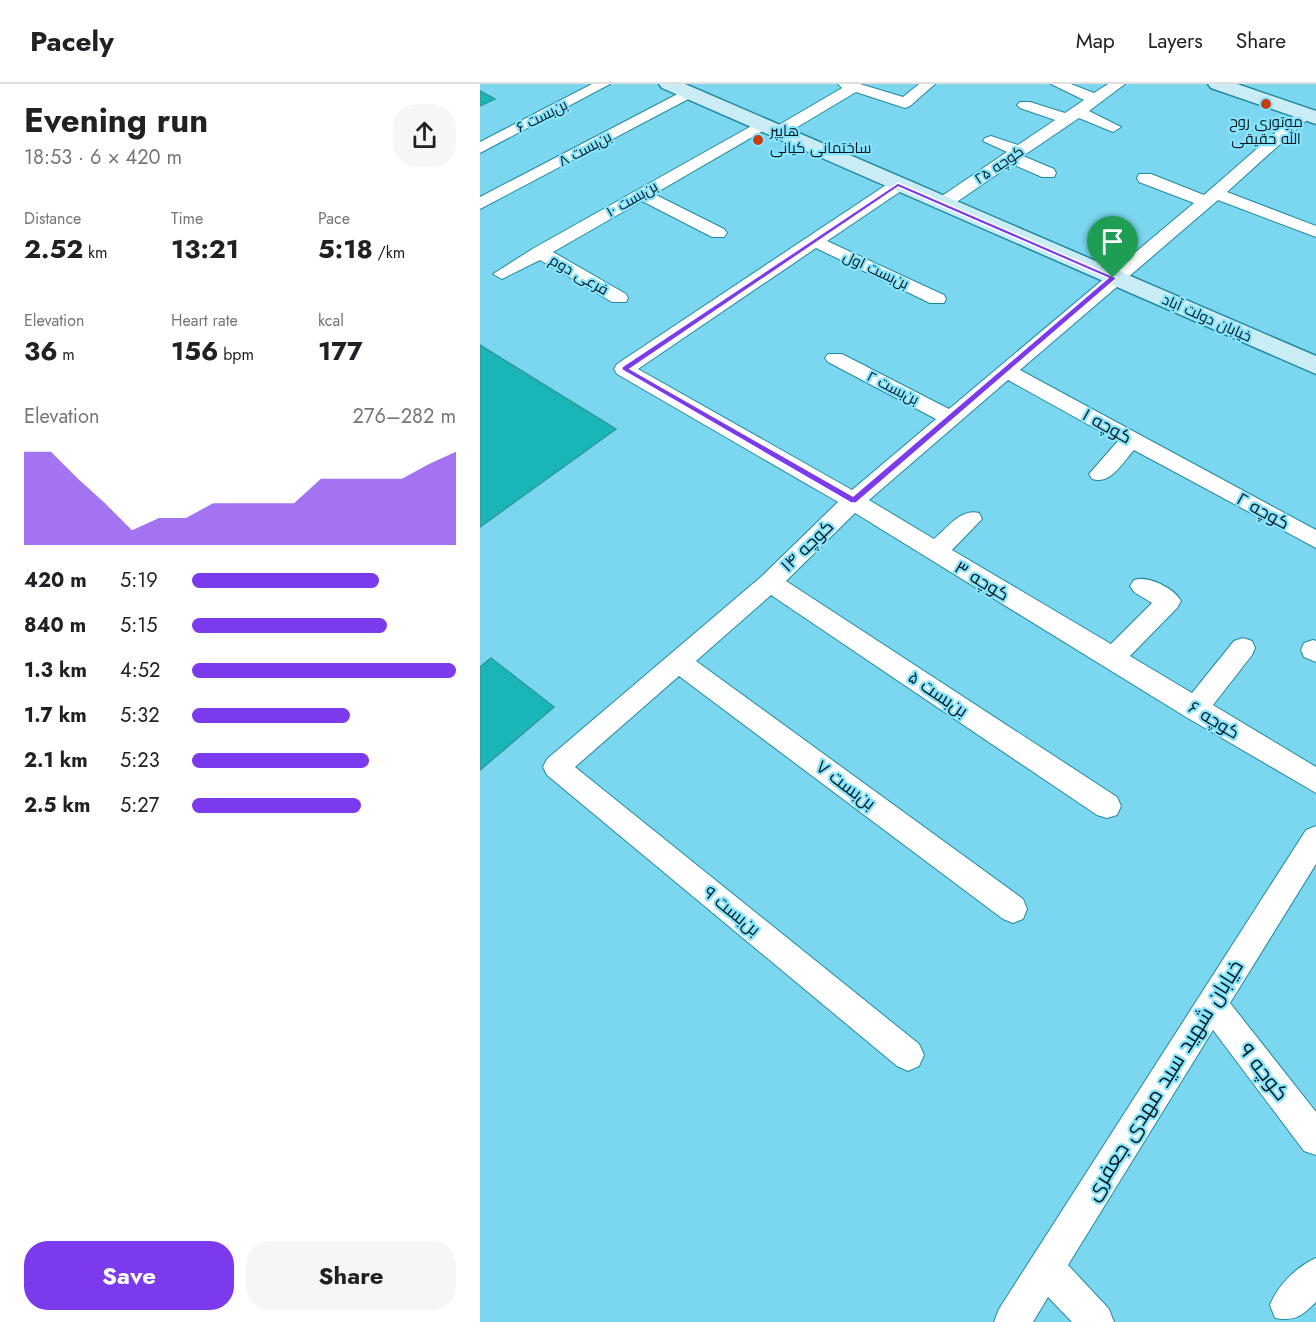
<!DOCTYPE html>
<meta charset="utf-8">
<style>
:root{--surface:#fff;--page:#f6f6f6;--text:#202124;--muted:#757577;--line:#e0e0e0;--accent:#7c3aed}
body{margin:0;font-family:Jost,Cairo,sans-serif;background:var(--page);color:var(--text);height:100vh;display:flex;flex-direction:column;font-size:22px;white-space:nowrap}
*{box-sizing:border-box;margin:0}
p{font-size:20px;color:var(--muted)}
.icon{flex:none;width:33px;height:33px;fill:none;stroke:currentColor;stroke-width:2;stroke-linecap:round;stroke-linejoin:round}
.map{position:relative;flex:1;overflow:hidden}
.details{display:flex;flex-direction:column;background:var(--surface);width:480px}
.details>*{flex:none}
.pin{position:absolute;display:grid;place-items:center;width:51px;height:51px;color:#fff;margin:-62px -26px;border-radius:50% 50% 50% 0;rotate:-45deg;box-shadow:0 0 6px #0007}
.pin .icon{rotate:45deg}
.round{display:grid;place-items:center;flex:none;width:63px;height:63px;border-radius:24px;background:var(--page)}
.head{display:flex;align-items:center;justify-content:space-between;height:102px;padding:0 24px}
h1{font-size:33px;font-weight:700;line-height:45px}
.figures{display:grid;grid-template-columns:repeat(3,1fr);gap:9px;height:102px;padding:6px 24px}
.figures div{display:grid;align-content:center}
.figures b{font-size:26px;font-weight:700}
.figures small{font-size:16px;font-weight:400}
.figures p{font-size:16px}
.chart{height:168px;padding:12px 24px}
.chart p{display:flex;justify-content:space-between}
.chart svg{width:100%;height:108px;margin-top:6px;fill:var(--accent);opacity:.7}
.action{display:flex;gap:12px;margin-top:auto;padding:12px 24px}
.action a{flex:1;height:69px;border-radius:24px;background:var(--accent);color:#fff;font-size:24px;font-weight:700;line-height:69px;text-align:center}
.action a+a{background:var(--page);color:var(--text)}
ul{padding:0 24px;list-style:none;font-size:20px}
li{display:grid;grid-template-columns:96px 72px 1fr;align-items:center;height:45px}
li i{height:15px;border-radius:8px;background:var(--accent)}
header{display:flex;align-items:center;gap:36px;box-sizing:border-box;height:84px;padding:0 30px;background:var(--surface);border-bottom:2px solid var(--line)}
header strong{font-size:28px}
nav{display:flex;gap:33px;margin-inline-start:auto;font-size:21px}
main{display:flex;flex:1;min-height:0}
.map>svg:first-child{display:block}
.building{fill:#1ab5b7;stroke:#2e9a9b;stroke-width:1.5}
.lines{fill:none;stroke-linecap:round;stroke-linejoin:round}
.street-casing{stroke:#23899f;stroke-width:2}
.secondary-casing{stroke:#23899f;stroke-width:3}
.street{fill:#fff;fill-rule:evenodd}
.secondary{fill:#caedf5;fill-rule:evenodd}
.route{fill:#7c3aed;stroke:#fff;stroke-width:1.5;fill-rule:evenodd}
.poi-dot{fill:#c53d11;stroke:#88e4fc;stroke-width:2}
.labels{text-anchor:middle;stroke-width:4.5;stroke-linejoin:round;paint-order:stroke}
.far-street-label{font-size:15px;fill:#001a21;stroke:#88e4fc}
.far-poi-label{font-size:15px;fill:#001a21;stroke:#88e4fc}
.street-label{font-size:18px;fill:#001a21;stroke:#88e4fc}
.near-street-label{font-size:21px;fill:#001a21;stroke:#88e4fc}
</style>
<header>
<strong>Pacely</strong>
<nav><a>Map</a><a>Layers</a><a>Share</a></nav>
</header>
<main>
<section class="details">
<div class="head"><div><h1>Evening run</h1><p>18:53 · 6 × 420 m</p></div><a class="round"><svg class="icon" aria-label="share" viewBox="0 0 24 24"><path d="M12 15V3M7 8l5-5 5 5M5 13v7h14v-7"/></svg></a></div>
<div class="figures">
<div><p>Distance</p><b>2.52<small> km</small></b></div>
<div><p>Time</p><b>13:21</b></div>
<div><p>Pace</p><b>5:18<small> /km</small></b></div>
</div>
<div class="figures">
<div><p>Elevation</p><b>36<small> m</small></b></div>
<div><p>Heart rate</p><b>156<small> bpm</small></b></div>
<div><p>kcal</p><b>177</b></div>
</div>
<div class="chart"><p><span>Elevation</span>276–282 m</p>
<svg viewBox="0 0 160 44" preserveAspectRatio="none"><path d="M0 44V6L10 6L20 17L30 27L40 38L50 33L60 33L70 27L80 27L90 27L100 27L110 17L120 17L130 17L140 17L150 11L160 6V44z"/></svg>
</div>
<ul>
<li><b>420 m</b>5:19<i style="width:71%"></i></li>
<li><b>840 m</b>5:15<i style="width:74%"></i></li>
<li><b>1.3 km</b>4:52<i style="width:100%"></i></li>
<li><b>1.7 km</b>5:32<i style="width:60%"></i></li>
<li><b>2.1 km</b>5:23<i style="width:67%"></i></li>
<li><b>2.5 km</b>5:27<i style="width:64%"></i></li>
</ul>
<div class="action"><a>Save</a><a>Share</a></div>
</section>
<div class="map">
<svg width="836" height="1238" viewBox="0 0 836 1238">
<rect width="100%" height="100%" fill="#7ad7ef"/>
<path class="building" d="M0,7l15,8 -15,7z
M0,261l136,84 -136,98z
M11,574l63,49 -74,63v-103z"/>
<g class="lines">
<g class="street-casing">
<path id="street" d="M112,0h18l-130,69v-11z
M358,0h22l43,13 16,-13h16l-25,22 -5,2 -49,-16 -72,43h-12l-2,-3 2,-3 70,-41z
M571,0h20l23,9 14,-9h17l-36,27 32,16 -8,5 -34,-14 -56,38 31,13 2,4 -2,4h-12l-30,-13 -64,44h-12l-3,-4 3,-4 71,-48 -24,-11 2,-3 6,-2 27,9 37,-25 -35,-12 -3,-3 3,-3h10l35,11 19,-13z
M209,4l8,5 -3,3 -214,113v-12z
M825,25l5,2 3,3 -3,3 -83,75 89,34v11l-98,-37 -198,170 296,160v18l-182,-98c-11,12 -23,35 -42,29l-3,-5 29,-33 -110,-61 -139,120 65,39c13,-11 27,-31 45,-26l3,6 -30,31 159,94 41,-41 -18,-11 -4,-6 4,-6c14,-5 40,8 47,21l-4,7 -47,48 62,37 42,-52 9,-3 9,3 3,7 -3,7 -39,50 103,62v26l-130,-76 -331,-204 -69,68 331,216 4,9 -4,9 -10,3 -10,-3 -326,-220 -75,66 327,238 4,10 -4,10 -10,4 -10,-4 -324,-243 -104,91 344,277 5,11 -5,11 -11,5 -11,-5 -350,-291 -4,-8 4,-8 215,-183 76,-74 -221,-128 -3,-5 3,-5 275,-183h12l2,4 -2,4 -77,52 117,54 2,4 -2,4h-14l-114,-55 -178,121 214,121 84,-71 -108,-57 -3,-4 3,-4h14l107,55 245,-206 -55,-21 -2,-4 2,-4h12l53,21 96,-84z
M282,36l6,2 2,3 -2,3 -114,66 70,35 3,4 -3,4h-12l-70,-36 -89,51 73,42 2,4 -2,4h-14l-72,-42 -38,19 -9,-5 41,-26z
M833,556l3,1v21l-12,-5 -3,-7 3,-7z
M836,742v38l-86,139 86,109v43l-12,-4 -91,-121 -145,235 41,44 5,13h-42l-24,-25 -15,25h-39l5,-13 307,-479z
M836,1174v44c-13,13 -21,20 -41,16l-5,-13c8,-20 26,-38 46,-47z"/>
</g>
<g class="secondary-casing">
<path id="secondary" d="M179,0h26l631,272v18l-654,-286z
M728,0h29l79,27v13l-105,-36z"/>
</g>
<use href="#street" class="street"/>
<use href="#secondary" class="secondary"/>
</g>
<path class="route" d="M418,99l219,95 -261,225h-5l-229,-133v-3zM418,103l210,91 -255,218 -223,-127z"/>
<g class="poi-dot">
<circle cx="786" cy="20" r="6"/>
<circle cx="278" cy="56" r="6"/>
</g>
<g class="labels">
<g class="far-street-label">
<text transform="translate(62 32) rotate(-27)" y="5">بن‌بست ۶</text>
<text transform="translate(105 65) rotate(-28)" y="5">بن‌بست ۸</text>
<text transform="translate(519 81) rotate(-34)" y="5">کوچه ۲۵</text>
<text transform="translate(152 115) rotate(-30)" y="5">بن‌بست ۱۰</text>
<text transform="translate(396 186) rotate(25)" y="5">بن‌بست اول</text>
<text transform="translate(99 191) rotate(30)" y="5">فرعی دوم</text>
<text transform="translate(727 234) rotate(24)" y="5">خیابان دولت آباد</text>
<text transform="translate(413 304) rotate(27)" y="5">بن‌بست ۲</text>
</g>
<g class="far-poi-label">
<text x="786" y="43">موتوری روح<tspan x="786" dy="17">الله حقیقی</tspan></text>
<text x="290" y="52" text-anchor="start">هایپر<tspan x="290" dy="17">ساختمانی کیانی</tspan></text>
</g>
<g class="street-label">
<text transform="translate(627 342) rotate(29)" y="6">کوچه ۱</text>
<text transform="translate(783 427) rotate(29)" y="6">کوچه ۲</text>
<text transform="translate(327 462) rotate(-44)" y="6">کوچه ۱۴</text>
<text transform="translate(502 497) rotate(31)" y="6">کوچه ۳</text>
<text transform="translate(458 610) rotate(34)" y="6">بن‌بست ۵</text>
<text transform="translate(734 636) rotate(31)" y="6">کوچه ۶</text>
<text transform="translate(366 701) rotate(37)" y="6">بن‌بست ۷</text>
<text transform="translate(252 827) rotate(39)" y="6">بن‌بست ۹</text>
</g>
<g class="near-street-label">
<text transform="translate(784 988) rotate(52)" y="7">کوچه ۹</text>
<text transform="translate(684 996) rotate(-58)" y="7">خیابان شهید سید مهدی جعفری</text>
</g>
</g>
</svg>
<div class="pin" style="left:633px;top:194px;background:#1e9e55"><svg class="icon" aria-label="arrive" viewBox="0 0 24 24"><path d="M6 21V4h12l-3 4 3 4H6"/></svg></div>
</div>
</main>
